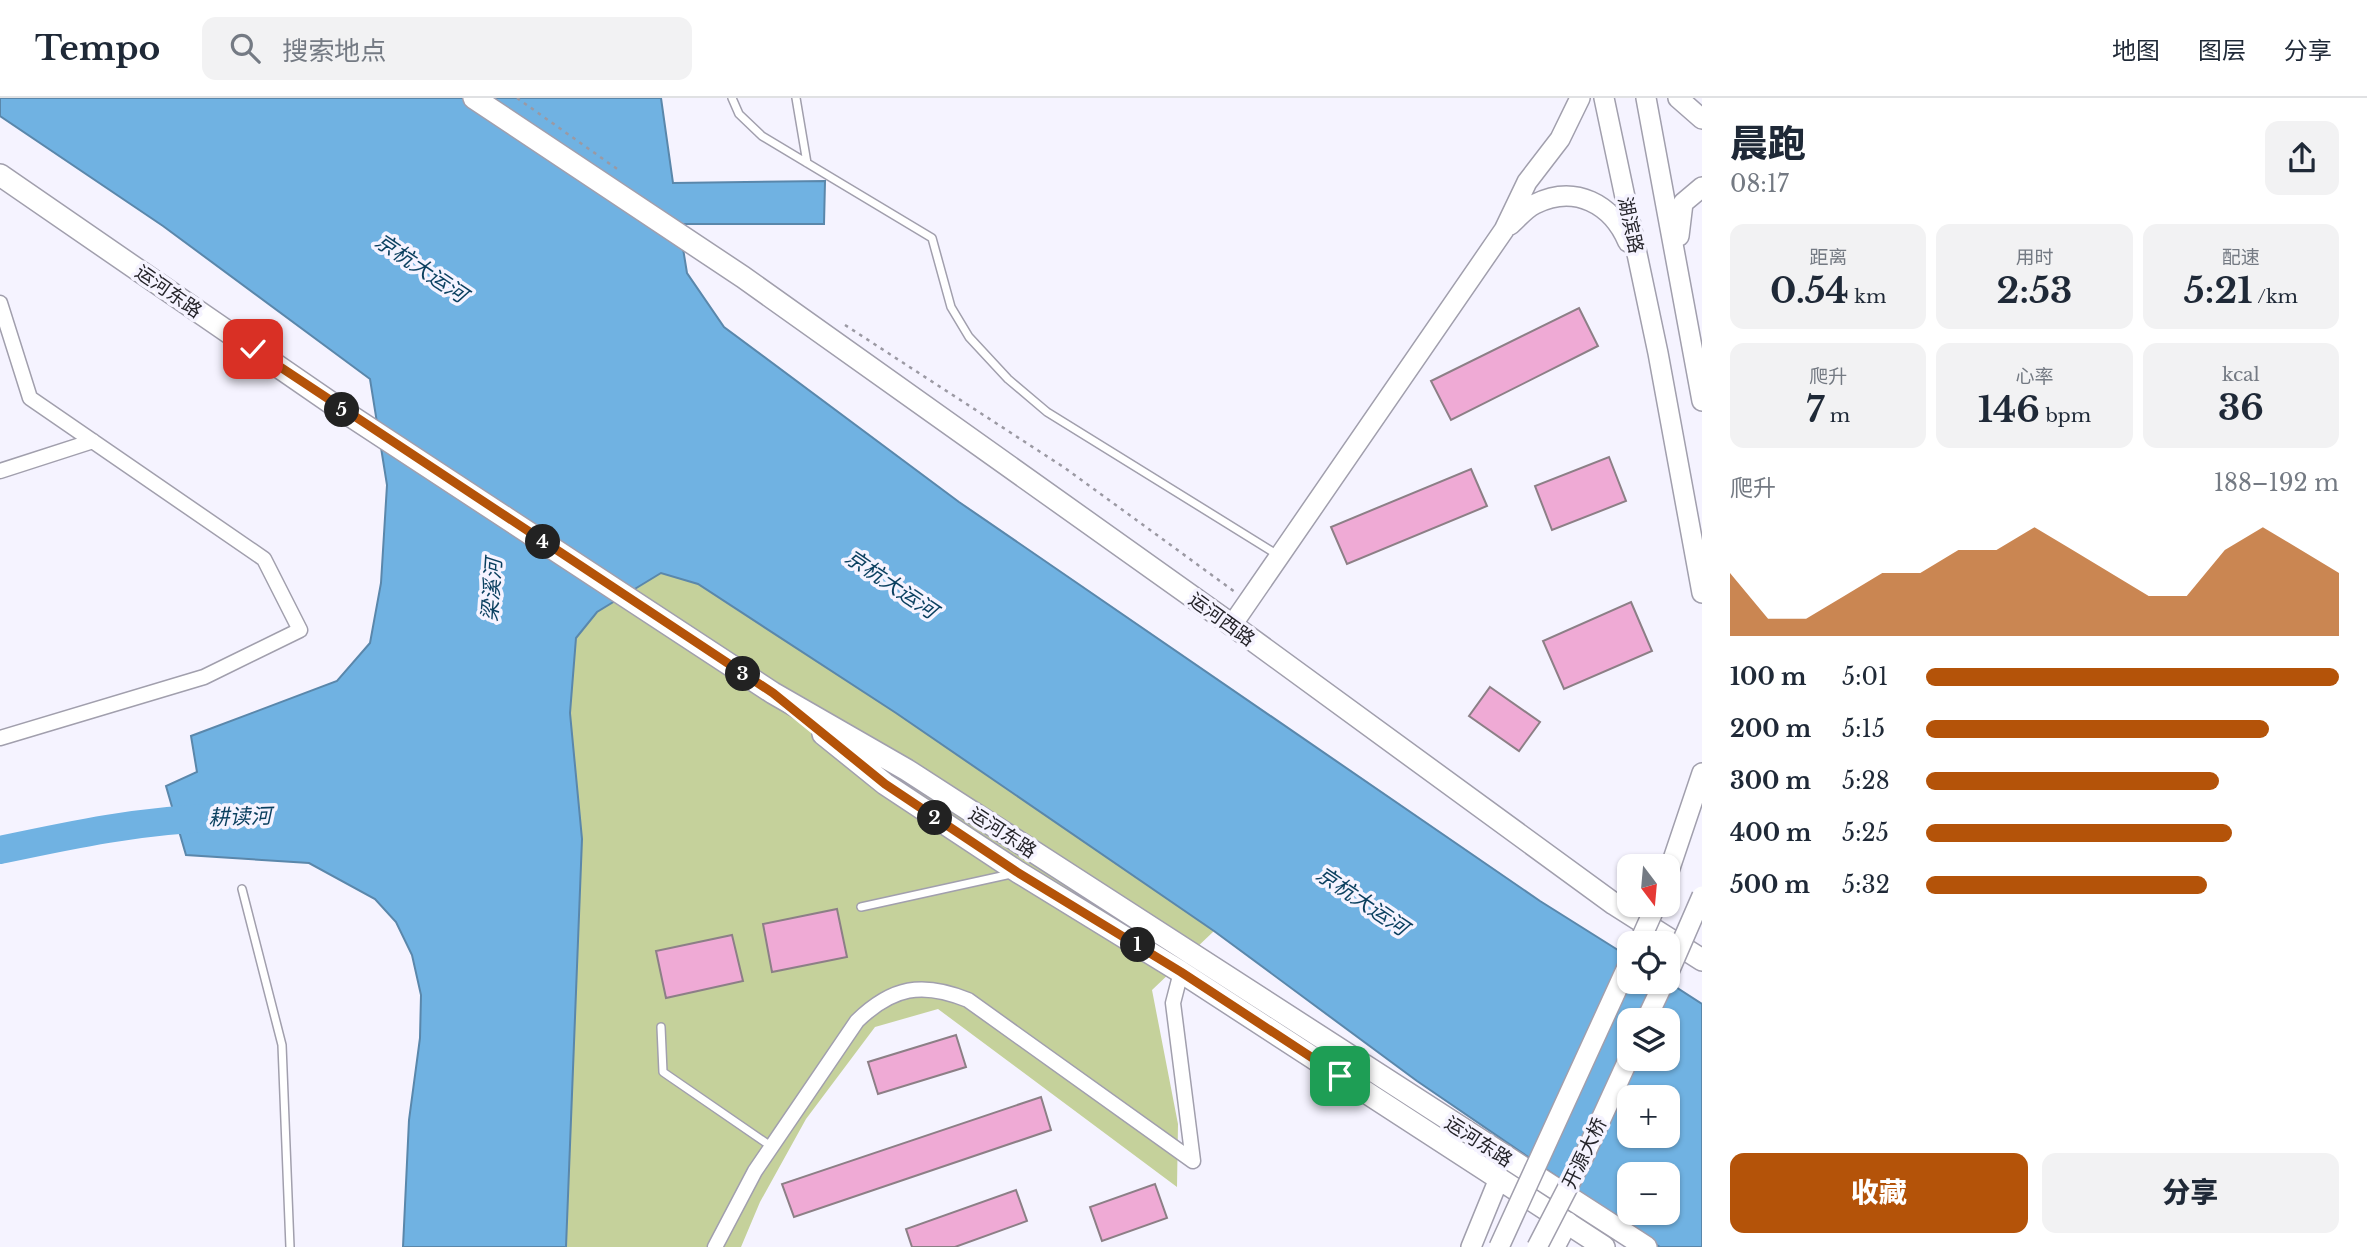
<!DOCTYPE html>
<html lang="zh">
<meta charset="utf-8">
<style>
:root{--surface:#fff;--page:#f2f2f3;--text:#1f2937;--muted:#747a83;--line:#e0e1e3;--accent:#b45309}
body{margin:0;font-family:"Libre Baskerville","Noto Sans SC",serif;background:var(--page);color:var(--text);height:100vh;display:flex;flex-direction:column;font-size:26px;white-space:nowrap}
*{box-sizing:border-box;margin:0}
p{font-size:23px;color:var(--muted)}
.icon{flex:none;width:38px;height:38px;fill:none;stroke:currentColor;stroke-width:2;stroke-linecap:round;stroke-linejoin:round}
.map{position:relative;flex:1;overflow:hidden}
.panel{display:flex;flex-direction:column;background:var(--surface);width:665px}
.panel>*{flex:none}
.needle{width:46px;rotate:164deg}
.fabs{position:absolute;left:1617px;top:756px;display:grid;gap:14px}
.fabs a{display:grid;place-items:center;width:63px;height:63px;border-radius:14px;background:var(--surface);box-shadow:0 2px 5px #0004;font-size:35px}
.pin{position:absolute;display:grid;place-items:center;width:60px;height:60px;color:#fff;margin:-30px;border-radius:14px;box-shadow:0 4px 10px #0006}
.km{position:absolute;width:35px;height:35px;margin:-18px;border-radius:50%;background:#222;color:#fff;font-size:19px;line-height:35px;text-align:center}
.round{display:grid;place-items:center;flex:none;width:74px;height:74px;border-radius:14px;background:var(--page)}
.summary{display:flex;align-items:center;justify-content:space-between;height:119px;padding:0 28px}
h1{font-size:38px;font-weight:800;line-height:52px}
.metrics{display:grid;grid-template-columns:repeat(3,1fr);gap:10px;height:119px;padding:7px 28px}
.metrics div{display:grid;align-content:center;border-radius:14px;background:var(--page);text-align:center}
.metrics b{font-size:35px;font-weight:800}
.metrics small{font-size:19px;font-weight:400}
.metrics p{font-size:19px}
.chart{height:196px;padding:14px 28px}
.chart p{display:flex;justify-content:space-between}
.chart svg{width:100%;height:126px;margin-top:7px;fill:var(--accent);opacity:.7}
.primary-button{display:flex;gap:14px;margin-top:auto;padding:14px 28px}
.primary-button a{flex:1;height:80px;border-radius:14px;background:var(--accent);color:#fff;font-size:28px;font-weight:800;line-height:80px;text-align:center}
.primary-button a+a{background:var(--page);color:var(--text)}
ul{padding:0 28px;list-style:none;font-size:23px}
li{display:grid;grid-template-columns:112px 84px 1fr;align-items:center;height:52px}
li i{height:18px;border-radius:9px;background:var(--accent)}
header{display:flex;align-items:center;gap:42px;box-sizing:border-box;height:98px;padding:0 35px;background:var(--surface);border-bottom:2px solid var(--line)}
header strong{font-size:33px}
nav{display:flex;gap:38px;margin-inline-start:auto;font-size:24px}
.search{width:490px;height:63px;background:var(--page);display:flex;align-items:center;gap:18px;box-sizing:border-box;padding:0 24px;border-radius:14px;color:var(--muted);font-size:26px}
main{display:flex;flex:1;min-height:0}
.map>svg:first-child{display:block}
.green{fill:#c5d19b}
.water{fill:#70b2e2;stroke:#5a87ab;stroke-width:2;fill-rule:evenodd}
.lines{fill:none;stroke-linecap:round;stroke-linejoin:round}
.river{stroke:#70b2e2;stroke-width:28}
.building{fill:#efaad5;stroke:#8c7f86;stroke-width:2}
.service-casing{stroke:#a19fad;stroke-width:10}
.minor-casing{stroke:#a19fad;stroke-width:17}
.secondary-casing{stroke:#a19fad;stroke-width:22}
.primary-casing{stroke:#a19fad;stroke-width:24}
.path{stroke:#9b99a3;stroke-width:2.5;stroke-dasharray:3.5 5;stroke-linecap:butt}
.service{stroke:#fff;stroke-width:7}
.minor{stroke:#fff;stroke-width:14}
.secondary{stroke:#fff;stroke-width:19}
.primary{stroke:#fff;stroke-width:21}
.secondary-bridge-casing{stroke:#a19fad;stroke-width:22;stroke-linecap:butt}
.secondary-bridge{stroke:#fff;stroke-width:19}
.route-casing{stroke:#fff;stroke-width:14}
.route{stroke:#b45309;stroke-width:9}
.labels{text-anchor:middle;stroke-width:7;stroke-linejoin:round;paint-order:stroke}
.street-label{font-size:19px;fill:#25242a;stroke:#f5f3ff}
.water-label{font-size:21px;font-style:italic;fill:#0a3f5f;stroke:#f5f3ff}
</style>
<header>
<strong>Tempo</strong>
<div class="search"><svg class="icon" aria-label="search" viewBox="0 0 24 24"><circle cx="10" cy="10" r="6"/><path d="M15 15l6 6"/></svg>搜索地点</div>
<nav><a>地图</a><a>图层</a><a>分享</a></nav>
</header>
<main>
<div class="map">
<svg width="1702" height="1149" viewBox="0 0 1702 1149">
<rect width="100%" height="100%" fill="#f5f3ff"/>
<path class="green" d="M661,475l37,11 198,129 318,218 -62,59 26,134 -1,63 -239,-178 -63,18 -69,92 -46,83 -19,45h-175l16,-408 -12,-126 6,-75 21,-26z"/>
<path class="water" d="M0,0h661l12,85 152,-2 -1,43h-145l8,49 37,54 235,175 581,399 89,56v25h39l34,22v243h-42l-243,-166 -203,-150 -318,-218 -198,-129 -37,-11 -64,39 -21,26 -6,75 12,126 -16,408h-163l6,-127 11,-82 1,-43 -9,-40 -16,-33 -21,-23 -66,-36 -123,-8 -20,-69 31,-14 -6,-36 146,-55 33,-38 11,-60 6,-98 -17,-106 -207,-153 -163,-110zM1629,922h39v39h-39zM1629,999h39v39h-39zM1629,1076h39v39h-39z"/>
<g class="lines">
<path class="river" d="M0,752c71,-15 141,-30 213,-32"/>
</g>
<path class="building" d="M1579,210l19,38 -147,74 -20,-39z
M1609,359l17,44 -74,29 -17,-44z
M1471,371l16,37 -140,58 -16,-37z
M1631,504l21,49 -88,38 -21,-48z
M1490,589l50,35 -21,29 -50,-35z
M837,811l10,48 -75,15 -9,-48z
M732,837l11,46 -77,17 -10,-47z
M956,937l10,32 -88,27 -10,-32z
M1041,999l10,33 -257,87 -12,-33z
M1155,1086l12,34 -65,23 -12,-34z
M1016,1092l11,31 -72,26h-43l-6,-18z"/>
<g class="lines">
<g class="service-casing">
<path id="service" d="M732,0l7,16 23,22 170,102 19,69 18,30 39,42 39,33 231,143
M796,0l11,65
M242,791l40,156 8,202
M861,809l150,-33
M661,929l2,45 109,75"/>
</g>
<g class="minor-casing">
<path id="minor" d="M0,205l30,95 234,161 36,71 -96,47 -204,61
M0,373l93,-30
M715,1149l40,-76 102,-150c35,-34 65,-40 111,-21l225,161 -20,-158 8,-31"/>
</g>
<g class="secondary-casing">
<path id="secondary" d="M1604,0l54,255 44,240
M1646,0l56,303
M1678,0l24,21
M1510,127c8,-7 16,-17 25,-21 40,-20 77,0 93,38
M1679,138l4,-33 19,-16
M1232,527l272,-395 23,-48 33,-43 20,-41
M1668,776l34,-101
M1646,922l18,-38
M1471,1149l27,-66
M1555,1149l13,-25"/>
</g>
<g class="primary-casing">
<path id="primary" d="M474,0l269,179 489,348 382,279 88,56
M0,77l337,232 436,286 134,77 739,477
M823,636l62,50 133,88 163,100 423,275"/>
</g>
<path class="path" d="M517,0l103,73
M845,227l220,143 170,124"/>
<use href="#service" class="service"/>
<use href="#minor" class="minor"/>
<use href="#secondary" class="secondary"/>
<use href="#primary" class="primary"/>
<g class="secondary-bridge-casing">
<path id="secondary-bridge" d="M1639,845l17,-38
M1668,876l34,-78
M1499,1149l130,-284
M1537,1149l48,-93 44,-96"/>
</g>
<use href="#secondary-bridge" class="secondary-bridge"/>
</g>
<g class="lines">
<g class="route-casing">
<path id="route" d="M253,251l520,344 112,91 132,88 164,100 159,104"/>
</g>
<use href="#route" class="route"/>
</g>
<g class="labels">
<g class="street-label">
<text transform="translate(1631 127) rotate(78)" y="7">湖滨路</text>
<text transform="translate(169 193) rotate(35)" y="7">运河东路</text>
<text transform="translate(1222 521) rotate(36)" y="7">运河西路</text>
<text transform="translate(1003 734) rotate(33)" y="7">运河东路</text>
<text transform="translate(1479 1043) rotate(33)" y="7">运河东路</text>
<text transform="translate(1584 1055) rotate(-64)" y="7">开源大桥</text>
</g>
<g class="water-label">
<text transform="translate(421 170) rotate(34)" y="7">京杭大运河</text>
<text transform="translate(891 486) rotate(34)" y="7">京杭大运河</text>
<text transform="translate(492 492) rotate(-86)" y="7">梁溪河</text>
<text transform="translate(240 719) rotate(-2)" y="7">耕读河</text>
<text transform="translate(1362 803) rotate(34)" y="7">京杭大运河</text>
</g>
</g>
</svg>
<div class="fabs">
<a><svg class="needle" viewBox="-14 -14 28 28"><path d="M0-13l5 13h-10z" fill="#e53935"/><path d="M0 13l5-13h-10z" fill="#747a83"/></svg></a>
<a><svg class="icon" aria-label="locate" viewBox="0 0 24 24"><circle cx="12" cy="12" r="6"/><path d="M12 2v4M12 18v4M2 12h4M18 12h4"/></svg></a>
<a><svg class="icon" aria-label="layers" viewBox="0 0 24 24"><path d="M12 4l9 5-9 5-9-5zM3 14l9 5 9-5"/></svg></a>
<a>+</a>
<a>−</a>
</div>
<div class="pin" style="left:1340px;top:978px;background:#1e9e55"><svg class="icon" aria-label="arrive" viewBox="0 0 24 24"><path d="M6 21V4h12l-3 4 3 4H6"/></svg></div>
<div class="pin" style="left:253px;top:251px;background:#d93025"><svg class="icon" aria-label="check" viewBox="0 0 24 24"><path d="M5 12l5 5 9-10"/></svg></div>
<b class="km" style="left:1138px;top:847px">1</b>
<b class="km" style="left:935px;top:720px">2</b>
<b class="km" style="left:743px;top:576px">3</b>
<b class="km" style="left:543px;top:444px">4</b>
<b class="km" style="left:342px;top:312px">5</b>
</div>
<section class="panel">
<div class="summary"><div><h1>晨跑</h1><p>08:17</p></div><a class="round"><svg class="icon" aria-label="share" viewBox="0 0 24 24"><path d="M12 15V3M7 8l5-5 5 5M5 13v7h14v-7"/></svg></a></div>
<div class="metrics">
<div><p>距离</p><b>0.54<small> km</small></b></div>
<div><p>用时</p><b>2:53</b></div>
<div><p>配速</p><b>5:21<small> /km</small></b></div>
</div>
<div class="metrics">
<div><p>爬升</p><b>7<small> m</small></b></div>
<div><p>心率</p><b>146<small> bpm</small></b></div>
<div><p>kcal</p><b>36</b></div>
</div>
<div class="chart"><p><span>爬升</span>188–192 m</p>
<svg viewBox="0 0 160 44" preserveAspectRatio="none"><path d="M0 44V22L10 38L20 38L30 30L40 22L50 22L60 14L70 14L80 6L90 14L100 22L110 30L120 30L130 14L140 6L150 14L160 22V44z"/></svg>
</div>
<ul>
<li><b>100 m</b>5:01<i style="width:100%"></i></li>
<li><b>200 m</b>5:15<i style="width:83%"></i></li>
<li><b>300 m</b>5:28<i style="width:71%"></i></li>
<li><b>400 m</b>5:25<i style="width:74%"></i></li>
<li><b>500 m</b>5:32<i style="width:68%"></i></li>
</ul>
<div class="primary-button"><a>收藏</a><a>分享</a></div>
</section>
</main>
